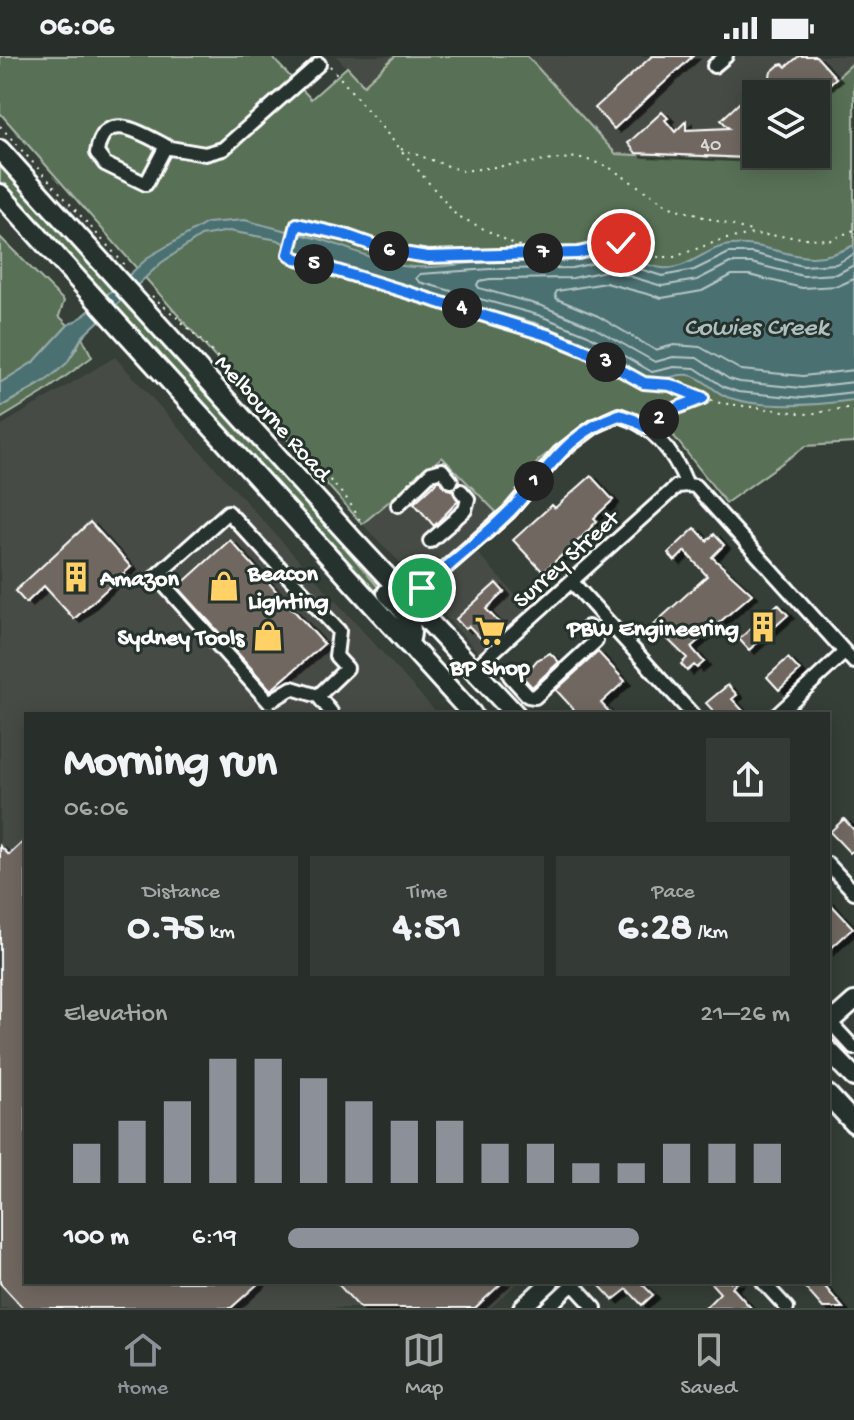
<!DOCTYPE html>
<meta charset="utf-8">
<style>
:root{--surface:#282e29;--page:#343a35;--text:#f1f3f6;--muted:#a5a8a8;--line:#444a46;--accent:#8c9099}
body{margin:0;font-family:"Gochi Hand",sans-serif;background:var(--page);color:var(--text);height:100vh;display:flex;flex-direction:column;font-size:30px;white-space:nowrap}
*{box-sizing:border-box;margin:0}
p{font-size:26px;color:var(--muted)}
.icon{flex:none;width:44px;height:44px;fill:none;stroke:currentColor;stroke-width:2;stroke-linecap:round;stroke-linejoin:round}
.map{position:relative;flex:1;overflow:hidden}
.side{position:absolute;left:24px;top:656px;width:806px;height:572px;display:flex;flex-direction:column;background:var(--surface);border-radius:0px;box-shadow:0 4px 20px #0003,0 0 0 2px var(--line)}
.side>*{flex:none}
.tools{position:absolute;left:742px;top:24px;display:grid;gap:16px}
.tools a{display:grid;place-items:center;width:88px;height:88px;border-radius:0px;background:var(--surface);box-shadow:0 4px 20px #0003,0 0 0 2px var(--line);font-size:40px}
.pin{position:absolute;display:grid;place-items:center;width:68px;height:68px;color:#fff;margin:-34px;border:4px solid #fff;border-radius:50%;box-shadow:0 2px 8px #0007}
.km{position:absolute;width:40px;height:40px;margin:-20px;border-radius:50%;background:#222;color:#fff;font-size:22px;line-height:40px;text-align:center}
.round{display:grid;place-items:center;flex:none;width:84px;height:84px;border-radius:0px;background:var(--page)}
.head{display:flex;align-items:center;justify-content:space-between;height:136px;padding:0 40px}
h1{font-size:44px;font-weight:800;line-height:60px}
.metrics{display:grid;grid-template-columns:repeat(3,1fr);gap:12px;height:136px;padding:8px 40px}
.metrics div{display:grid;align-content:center;border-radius:0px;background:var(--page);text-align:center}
.metrics b{font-size:40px;font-weight:800}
.metrics small{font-size:22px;font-weight:400}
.metrics p{font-size:22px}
.chart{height:224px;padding:16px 40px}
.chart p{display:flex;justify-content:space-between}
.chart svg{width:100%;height:144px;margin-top:8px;stroke:var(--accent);stroke-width:6}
ul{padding:0 40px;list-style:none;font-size:26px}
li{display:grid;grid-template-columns:128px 96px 1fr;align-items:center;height:60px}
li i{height:20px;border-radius:10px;background:var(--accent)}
.status{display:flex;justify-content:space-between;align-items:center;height:56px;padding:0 40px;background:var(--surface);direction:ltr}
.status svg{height:22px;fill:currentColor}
.tab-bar{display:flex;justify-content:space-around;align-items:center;height:112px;border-top:2px solid var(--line);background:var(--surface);font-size:22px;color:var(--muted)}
.tab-bar a{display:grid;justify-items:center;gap:4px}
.tab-bar .active{color:var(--accent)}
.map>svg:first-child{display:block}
.built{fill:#474b44}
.green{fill:#597156;stroke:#acb8aa;stroke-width:2}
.water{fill:#4b7071;stroke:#93a9aa;stroke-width:2}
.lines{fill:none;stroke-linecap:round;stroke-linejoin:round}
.shore{stroke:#b7c6c6;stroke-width:2}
.building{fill:#706861;stroke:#fff;stroke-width:2;filter:url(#shadow)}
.minor-casing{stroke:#fff;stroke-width:18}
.major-casing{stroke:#fff;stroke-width:22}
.highway-casing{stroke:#fff;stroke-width:24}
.path{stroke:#fff;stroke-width:2;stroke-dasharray:2 6;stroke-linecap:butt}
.minor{stroke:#26332d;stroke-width:12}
.major{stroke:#26332d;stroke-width:16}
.highway{stroke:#26332d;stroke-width:18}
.route-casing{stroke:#fff;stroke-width:16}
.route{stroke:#1a73e8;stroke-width:10}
.labels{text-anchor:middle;stroke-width:6;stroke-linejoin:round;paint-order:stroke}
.number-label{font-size:20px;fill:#dbd9d8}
.street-label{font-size:24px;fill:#fff;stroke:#26332d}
.poi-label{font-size:24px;font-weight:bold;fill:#fff;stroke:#26332d;text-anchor:start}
.water-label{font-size:26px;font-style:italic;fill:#aebfbf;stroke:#26332d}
</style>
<div class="status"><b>06:06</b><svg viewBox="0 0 49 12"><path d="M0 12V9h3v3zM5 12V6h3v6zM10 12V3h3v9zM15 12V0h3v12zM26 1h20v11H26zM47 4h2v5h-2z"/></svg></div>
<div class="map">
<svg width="854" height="1252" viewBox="0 0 854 1252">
<defs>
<filter id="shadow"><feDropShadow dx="6" dy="3.5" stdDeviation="0" flood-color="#0009"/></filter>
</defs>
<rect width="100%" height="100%" fill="#353e37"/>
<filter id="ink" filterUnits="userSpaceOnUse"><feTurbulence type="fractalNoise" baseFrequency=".0125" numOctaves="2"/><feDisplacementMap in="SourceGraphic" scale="16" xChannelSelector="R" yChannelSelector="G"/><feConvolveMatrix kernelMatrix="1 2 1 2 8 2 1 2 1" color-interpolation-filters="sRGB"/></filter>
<g filter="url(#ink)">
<path class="built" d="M336,0h59l-32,29z
M527,0h327v6l-38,35v-3h-60v58l-9,8 -131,-6z
M115,301l323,357h-412v568h493l-29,26h-490v-882z
M442,400l58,60 -78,69 -60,-61z
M475,494l53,59 -49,44 -53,-58z"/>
<path class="green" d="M0,0h271l40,43 36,-32 17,18 31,-29h132l89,98 131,6 9,-8v2h60v-57l38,-35v381l-48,3 -80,57 -64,-82 -42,-9 -42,18 -39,30 -39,56 -58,-59 -80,67 -362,-411z
M0,108l311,343 89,106 5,16 -405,-446z
M0,181l64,64 -5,15 9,9 -33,36 -35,22z
M82,281l10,20 -49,36 -43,26v-12c32,-18 68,-34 82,-70z"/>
<path class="water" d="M245,164c24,7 47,12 71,18 30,8 56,23 87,28 28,4 57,-3 85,-4 27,-2 53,1 79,-1 12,-2 24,-7 36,-8 21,-1 39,13 59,15 26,3 44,-21 68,-23 51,-4 70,29 124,0v155c-36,5 -89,9 -124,-2 -14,-4 -24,-18 -37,-22 -15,-5 -29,6 -43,4l-66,-38 -48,-19 -158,-43 -74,-26 -26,-14 -49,-9 -28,5 -40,27 -79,74 -15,26 -19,16 -48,28v-24l35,-22 33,-36 14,-8 68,-61 57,-33z"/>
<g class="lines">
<path class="shore" d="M854,198l-18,10 -33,2 -51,-13h-23l-35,17 -32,6 -41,-13 -17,-2 -32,7 -82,1 -70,5 -4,4 3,4 119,33 50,20 64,37 22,-5 21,1 29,19 14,5 64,6 52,-6
M854,209l-17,9 -34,2 -52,-13h-21l-33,17 -35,6 -43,-13 -14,-2 -32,7 -83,1 -11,2 -2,4 2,3 63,18 49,20 64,36 18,-5 24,1 32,21 11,3 62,6 52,-6
M854,223l-16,7 -36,2 -53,-13h-17l-30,16 -40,7 -56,-15 -49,8 -2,4 2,4 41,17 57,34 19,-5 26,2 41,23 62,6 51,-6"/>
</g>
<path class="building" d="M652,0h41l-79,73 -19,-21z
M799,0h17l20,22 -18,16h-61l16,-14 -3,-4 1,-4 8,-7 4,-1 3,3z
M752,35l4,5v55l-8,7 -112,-5 -8,-10 34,-31 6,6 -3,2 10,12 11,-11v9l43,-2 -8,-8z
M591,420l22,24 -19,18 3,3 -16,17 -38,34 -30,-32 39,-35 3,3z
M439,424l8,9 5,1 6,11 -24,25 -20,-23z
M90,466l41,45 -57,52 -30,-33 -18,17 -11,-12z
M695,472l12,13 7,-7 10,11 -12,12 40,37 -61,53 13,15 -7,6 -3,-3 -7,6 -6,-7 6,-6 -34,-33 54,-49 -22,-25 -10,10 -7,-8z
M230,484l94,104 -53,46 -93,-103z
M496,527l8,9 -18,17 17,18 -18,16 -16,-17 -4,3 -9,-10z
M778,548l10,11 -39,35 -10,-11z
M598,596l27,29 -24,22 10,11h-33l-22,-24z
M550,597l9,9 -27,25 -9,-10 14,-17z
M788,602l12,13 -21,19 -12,-13z
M728,629l9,10 -5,4 14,15h-30l-10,-11z
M844,763l10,11v20l-4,3 -20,-21z
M26,783v443h234l-29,26h-208l-23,-25v-437l9,9z
M828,845l25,27 -25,23z
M336,1226h167l-28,26h-115z
M605,1226h35l13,13 -11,10 -15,-16 -14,11 -13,-14z
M710,1226h28l-6,5 19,21h-46l15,-15z
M800,1226h21l22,26h-20z"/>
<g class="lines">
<g class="minor-casing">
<path id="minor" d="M714,10l12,-10
M166,90l-20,38 -41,-20 -8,-11c6,-45 44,-20 69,-7l4,2 35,6 18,-5 96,-85
M398,449l33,-32 11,-3 9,11
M228,456l111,119 -3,25 11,12 -29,28 -26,-8 -23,14 -113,-126z
M456,462l9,-8 3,-11 -7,-8
M430,485l22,-19
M572,526l120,132
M410,543l99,-87 50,-59 36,-27 24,-11c35,11 55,37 68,70l8,1 159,176
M474,613l203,-183 10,-1
M510,620l18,20 7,1 61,-56v-6l-8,-8
M318,640l13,16
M778,658l67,-62
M828,808l26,28
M830,966l24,26
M763,1226l24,26
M573,1228l22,24
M547,1252l28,-26"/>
</g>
<g class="major-casing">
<path id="major" d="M828,968l26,-23
M522,1252l28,-26"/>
</g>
<g class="highway-casing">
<path id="highway" d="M0,94l353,390 162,174
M0,138l472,520
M387,537c14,15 31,29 21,51
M828,994l26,27
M828,1039l26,28"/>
</g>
<path class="path" d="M330,10l126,149 60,30 25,7 37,1 43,-10 37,14h16l47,-17 32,-6 77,6 24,-10
M0,70l124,138
M401,93l61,22 116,-14 29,9 63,41 84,25
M541,196l-126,4 -25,-5 -45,-16 -48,-11 -8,30 58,22 203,60 36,15 58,32 26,2 50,18 88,11 46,-7
M152,240c72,60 132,135 196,204l12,20
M654,366l23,-14 25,-9"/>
<use href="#minor" class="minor"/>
<use href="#major" class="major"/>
<use href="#highway" class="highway"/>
</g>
</g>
<g class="lines" filter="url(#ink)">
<g class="route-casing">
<path id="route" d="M422,532c29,-25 61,-50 88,-77 37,-38 54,-77 109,-96l15,5 11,7 32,-19 26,-10 -33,-13 -26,-2 -58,-32 -36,-15 -255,-78 -6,-4 8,-30 48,11 45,16 38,6 150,-4 43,-10"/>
</g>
<use href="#route" class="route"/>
</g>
<defs>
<g id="building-bare" transform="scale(2.4)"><path d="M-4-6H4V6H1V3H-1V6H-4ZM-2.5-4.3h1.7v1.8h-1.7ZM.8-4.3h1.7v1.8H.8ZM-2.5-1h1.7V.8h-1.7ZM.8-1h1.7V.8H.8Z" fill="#ffd166" stroke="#26332d" stroke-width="2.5" paint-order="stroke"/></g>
<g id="shop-bare" transform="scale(2.4)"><path d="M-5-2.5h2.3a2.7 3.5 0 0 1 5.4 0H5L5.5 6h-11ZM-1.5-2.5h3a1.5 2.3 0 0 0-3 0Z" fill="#ffd166" stroke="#26332d" stroke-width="2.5" paint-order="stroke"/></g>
<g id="supermarket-bare" transform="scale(2.4)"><path d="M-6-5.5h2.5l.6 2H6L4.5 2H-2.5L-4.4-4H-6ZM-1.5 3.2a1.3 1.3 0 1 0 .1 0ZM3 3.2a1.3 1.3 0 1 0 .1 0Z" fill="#ffd166" stroke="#26332d" stroke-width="2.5" paint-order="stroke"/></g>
</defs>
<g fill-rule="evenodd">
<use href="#building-bare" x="76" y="521"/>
<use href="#shop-bare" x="224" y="530"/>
<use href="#building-bare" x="763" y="571"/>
<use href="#supermarket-bare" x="490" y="575"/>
<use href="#shop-bare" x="268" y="580"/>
</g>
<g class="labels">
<g class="number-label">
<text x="711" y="94">40</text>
</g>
<g class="street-label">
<text transform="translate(274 361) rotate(48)" y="8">Melbourne Road</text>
<text transform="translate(565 502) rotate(-42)" y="8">Surrey Street</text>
</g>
<g class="poi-label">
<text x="248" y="524">Beacon<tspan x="248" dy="28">Lighting</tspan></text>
<text x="100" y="529">Amazon</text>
<text x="739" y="579" text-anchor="end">PBW Engineering</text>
<text x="244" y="588" text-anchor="end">Sydney Tools</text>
<text x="490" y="618" text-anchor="middle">BP Shop</text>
</g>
<g class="water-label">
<text x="756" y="278">Cowies Creek</text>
</g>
</g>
</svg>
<div class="tools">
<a><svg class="icon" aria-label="layers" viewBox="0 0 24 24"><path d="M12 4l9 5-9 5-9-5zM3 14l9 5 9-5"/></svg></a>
</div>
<div class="pin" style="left:422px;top:532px;background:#1e9e55"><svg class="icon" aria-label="arrive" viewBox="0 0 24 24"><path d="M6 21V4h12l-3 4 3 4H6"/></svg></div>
<div class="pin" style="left:621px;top:187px;background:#d93025"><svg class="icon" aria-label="check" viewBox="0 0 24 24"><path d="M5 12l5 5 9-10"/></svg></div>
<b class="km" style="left:534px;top:425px">1</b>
<b class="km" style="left:659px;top:363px">2</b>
<b class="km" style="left:606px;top:306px">3</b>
<b class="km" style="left:462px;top:252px">4</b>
<b class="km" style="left:314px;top:208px">5</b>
<b class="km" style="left:389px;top:195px">6</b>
<b class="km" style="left:543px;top:197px">7</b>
<section class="side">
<div class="head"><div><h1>Morning run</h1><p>06:06</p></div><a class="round"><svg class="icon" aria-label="share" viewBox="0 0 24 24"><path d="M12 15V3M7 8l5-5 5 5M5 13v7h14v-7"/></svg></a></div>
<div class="metrics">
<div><p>Distance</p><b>0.75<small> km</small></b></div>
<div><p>Time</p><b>4:51</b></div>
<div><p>Pace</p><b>6:28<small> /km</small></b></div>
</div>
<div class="chart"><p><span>Elevation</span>21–26 m</p>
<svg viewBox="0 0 160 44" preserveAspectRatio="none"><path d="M5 44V32M15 44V25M25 44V19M35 44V6M45 44V6M55 44V12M65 44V19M75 44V25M85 44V25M95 44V32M105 44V32M115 44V38M125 44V38M135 44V32M145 44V32M155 44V32"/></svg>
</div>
<ul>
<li><b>100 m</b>6:19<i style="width:70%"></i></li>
</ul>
</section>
</div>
<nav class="tab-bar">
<a class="active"><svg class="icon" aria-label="home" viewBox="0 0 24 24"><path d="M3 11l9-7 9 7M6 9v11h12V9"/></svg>Home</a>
<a><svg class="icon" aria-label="map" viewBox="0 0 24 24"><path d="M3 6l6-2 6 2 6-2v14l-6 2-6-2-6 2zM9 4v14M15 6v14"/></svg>Map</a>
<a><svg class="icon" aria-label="saved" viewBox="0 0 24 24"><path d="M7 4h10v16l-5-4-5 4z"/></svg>Saved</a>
</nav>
